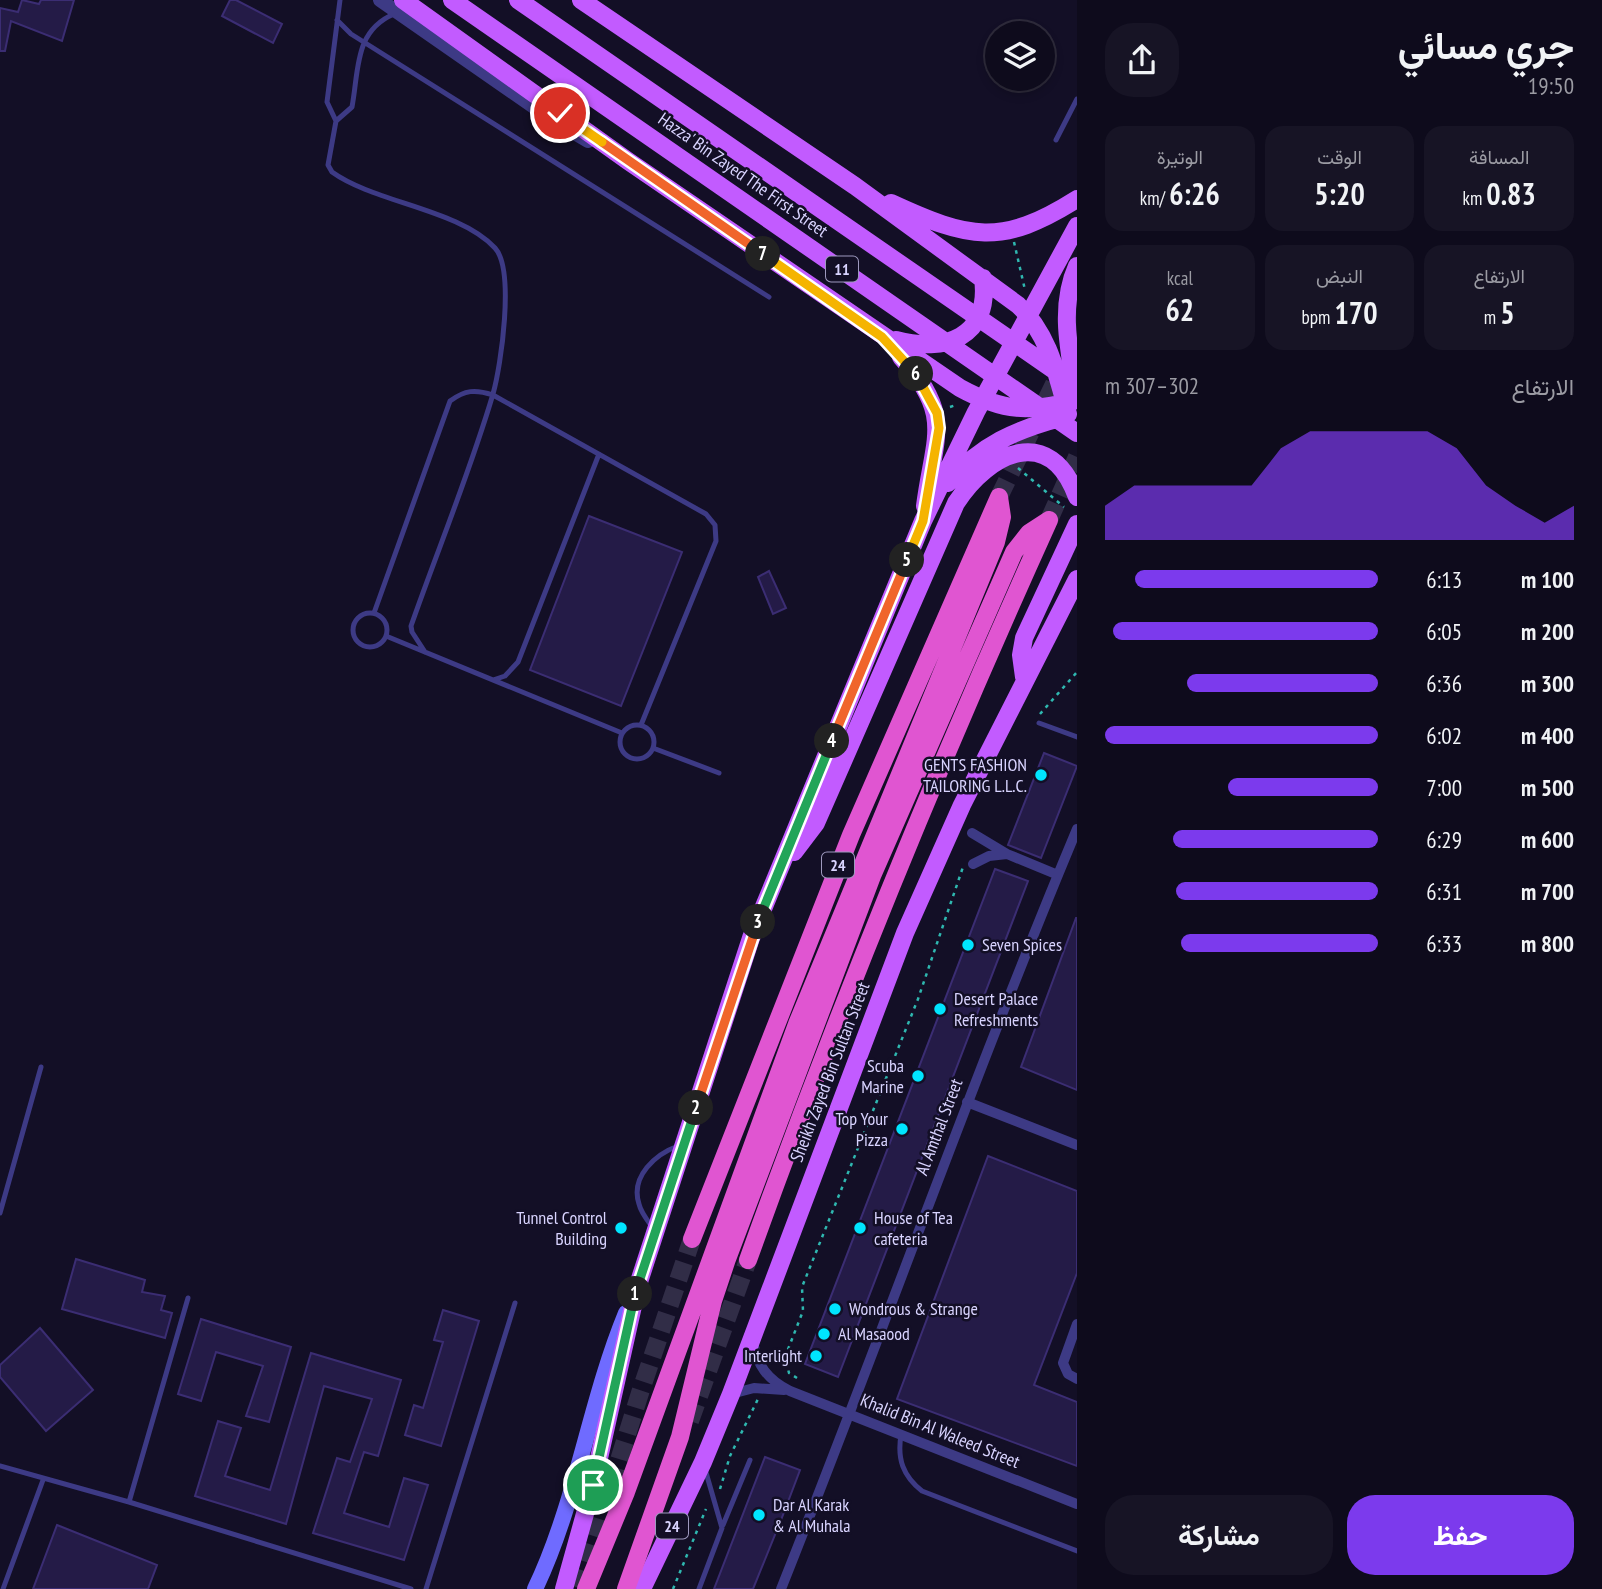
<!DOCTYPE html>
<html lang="ar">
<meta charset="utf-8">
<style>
:root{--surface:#0e0b1c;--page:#171425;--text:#f1f3f6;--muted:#9b9ba3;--line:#2e2b3b;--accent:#7c3aed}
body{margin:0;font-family:"PT Sans Narrow",Vazirmatn,sans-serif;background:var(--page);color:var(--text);direction:rtl;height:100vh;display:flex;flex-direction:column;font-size:26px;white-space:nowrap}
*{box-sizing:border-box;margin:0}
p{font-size:23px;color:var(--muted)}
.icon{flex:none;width:38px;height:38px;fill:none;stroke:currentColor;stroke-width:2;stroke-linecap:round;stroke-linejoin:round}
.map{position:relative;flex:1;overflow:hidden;direction:ltr}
.sheet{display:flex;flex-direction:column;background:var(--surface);width:525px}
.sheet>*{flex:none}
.fabs{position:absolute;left:985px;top:21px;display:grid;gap:14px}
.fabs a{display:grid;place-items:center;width:70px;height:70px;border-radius:50%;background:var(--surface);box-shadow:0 4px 10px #0003,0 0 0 2px var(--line);font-size:35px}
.pin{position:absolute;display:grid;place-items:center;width:60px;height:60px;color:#fff;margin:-30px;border:4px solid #fff;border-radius:50%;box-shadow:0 2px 7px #0007}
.km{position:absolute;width:35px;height:35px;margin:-18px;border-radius:50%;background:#222;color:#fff;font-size:19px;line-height:35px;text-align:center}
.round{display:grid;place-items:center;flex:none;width:74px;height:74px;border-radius:28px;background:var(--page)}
.headline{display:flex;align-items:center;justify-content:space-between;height:119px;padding:0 28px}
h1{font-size:38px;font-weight:700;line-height:52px}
.metrics{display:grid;grid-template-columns:repeat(3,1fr);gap:10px;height:119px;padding:7px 28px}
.metrics div{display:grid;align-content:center;border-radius:18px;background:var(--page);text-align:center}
.metrics b{font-size:30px;font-weight:700}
.metrics small{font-size:19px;font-weight:400}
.metrics p{font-size:19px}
.chart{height:196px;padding:14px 28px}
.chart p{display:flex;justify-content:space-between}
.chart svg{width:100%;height:126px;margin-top:7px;fill:var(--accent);opacity:.7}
.primary-button{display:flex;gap:14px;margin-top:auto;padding:14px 28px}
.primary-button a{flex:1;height:80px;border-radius:28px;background:var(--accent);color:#fff;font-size:28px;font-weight:700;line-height:80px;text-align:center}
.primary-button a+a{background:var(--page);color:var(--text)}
ul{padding:0 28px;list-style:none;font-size:23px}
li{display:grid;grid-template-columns:112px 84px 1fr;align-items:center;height:52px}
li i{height:18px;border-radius:9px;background:var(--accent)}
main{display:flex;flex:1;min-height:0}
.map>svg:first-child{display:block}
.building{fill:#241b47;stroke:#3b2d73;stroke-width:2}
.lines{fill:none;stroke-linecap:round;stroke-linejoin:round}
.trunk-tunnel{stroke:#312d47;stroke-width:18;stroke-dasharray:18 9;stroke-linecap:butt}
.path{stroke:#2fb8b0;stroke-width:2.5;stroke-dasharray:3.5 5;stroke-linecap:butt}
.service{stroke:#3d3a85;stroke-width:5}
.minor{stroke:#3d3a85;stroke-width:10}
.tertiary{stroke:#3d3a85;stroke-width:14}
.secondary{stroke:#6f6bff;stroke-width:16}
.primary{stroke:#c25bff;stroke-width:18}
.trunk{stroke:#e055d1;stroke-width:18}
.split-1-casing{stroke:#fff;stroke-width:14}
.split-2-casing{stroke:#fff;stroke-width:14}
.split-3-casing{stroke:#fff;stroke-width:14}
.split-4-casing{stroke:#fff;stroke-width:14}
.split-5-casing{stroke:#fff;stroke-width:14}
.split-6-casing{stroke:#fff;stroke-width:14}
.split-7-casing{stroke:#fff;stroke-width:14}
.split-8-casing{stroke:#fff;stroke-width:14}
.split-9-casing{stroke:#fff;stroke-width:14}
.split-1{stroke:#22a559;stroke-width:9}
.split-2{stroke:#22a559;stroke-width:9}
.split-3{stroke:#f0652b;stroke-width:9}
.split-4{stroke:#22a559;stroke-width:9}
.split-5{stroke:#f0652b;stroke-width:9}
.split-6{stroke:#f5b400;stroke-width:9}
.split-7{stroke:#f5b400;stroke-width:9}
.split-8{stroke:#f0652b;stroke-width:9}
.split-9{stroke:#f5b400;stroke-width:9}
.poi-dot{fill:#00e5ff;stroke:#130f26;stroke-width:2.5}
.labels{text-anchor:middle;stroke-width:5;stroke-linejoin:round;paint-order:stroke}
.shield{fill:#130f26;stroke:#9e99be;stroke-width:2}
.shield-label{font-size:16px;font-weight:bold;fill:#d9d4ff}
.street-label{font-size:18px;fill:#d9d4ff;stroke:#130f26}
.poi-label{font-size:18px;fill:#d9d4ff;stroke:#130f26;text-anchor:start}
</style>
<main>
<section class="sheet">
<div class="headline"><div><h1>جري مسائي</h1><p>19:50</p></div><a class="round"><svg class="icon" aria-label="share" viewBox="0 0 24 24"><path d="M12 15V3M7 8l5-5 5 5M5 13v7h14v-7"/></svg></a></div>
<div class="metrics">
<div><p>المسافة</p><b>0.83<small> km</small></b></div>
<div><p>الوقت</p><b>5:20</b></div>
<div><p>الوتيرة</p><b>6:26<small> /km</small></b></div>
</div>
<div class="metrics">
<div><p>الارتفاع</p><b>5<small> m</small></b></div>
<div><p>النبض</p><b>170<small> bpm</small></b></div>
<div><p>kcal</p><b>62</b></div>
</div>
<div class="chart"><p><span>الارتفاع</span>302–307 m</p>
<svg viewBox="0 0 160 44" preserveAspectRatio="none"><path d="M0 44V32L10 25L20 25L30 25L40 25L50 25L60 12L70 6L80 6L90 6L100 6L110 6L120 12L130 25L140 32L150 38L160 32V44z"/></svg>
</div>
<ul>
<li><b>100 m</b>6:13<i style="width:89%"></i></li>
<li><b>200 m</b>6:05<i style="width:97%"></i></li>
<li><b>300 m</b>6:36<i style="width:70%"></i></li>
<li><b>400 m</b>6:02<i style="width:100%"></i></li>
<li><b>500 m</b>7:00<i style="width:55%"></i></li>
<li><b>600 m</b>6:29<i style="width:75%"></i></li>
<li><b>700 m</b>6:31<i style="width:74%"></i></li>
<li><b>800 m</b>6:33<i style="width:72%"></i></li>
</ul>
<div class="primary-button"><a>حفظ</a><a>مشاركة</a></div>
</section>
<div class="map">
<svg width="1077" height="1589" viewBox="0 0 1077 1589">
<rect width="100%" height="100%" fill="#130f26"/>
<path class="building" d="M22,0l17,4 2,-4h33l-12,41 -51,-20 -6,30h-5v-43l18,4z
M230,0h6l46,24 -9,19 -51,-27z
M589,516l93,36 -61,154 -91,-36z
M769,571l17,37 -13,6 -15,-37z
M1044,753l33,13 -36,92 -33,-13z
M995,869l33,12 -190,496 -33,-13z
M1076,918h1v172l-56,-23z
M988,1156l89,35v82l-43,112 43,17v64l-180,-67z
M76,1259l69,21 -3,12 23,4 -4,14 11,3 -7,25 -103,-29z
M443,1310l36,11 -38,125 -36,-11 9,-30 9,3 20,-66 -9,-2z
M201,1319l90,28 -22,75 -23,-6 17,-50 -47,-14 -15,49 -23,-7z
M40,1328l53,62 -47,41 -46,-54v-12z
M311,1353l90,27 -23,76 -14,-4 -20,61 45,14 15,-49 24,7 -24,75 -91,-27 24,-75 13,4 22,-63 -48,-13 -38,138 -91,-28 23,-75 23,7 -16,48 45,14z
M765,1457l35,13 -17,45 -30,74h-39z
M57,1525l100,40 -9,24h-115z"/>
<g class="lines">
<path class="trunk-tunnel" d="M999,497l78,-160
M1049,520l28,-63
M690,1421l58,-161
M579,1588l61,-195 52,-154"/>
<path class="path" d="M1014,242l11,48
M950,407l6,-2
M1018,468l46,39
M1040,714l37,-42
M797,1378l-8,-5 -4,-16 18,-46 -1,-24 116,-288 45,-132
M720,1489l10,-33 28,-57
M673,1589l33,-80"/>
<path class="service" d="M340,0l-13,102 9,19 -8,44 4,7c43,31 127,37 163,76 20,22 6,118 -2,146 -23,78 -55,155 -82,232l1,6 13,20
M337,20l14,14 418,263
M336,121l16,-14c7,-37 2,-76 42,-93
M1056,140l21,-41
M374,613l76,-212c15,-11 25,-12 43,-6l213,119 9,11 1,16 -75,184
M353 630a17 17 0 1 1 34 0a17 17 0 1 1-34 0Z
M386,636l236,97
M493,680l12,-4 13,-14 81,-208
M1039,723l38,14
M620 742a17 17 0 1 1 34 0a17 17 0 1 1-34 0Z
M653,748l66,25
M0,1213l41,-146
M653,1228c-5,-7 -12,-15 -14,-24 -9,-28 17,-50 39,-58
M901,1435c-4,24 2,41 21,56l155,60
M0,1466l129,36 282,87
M129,1502l59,-204
M723,1525l27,-65
M3,1589l40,-109
M426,1589l89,-286
M699,1589l23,-61 -17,-59"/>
<path class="minor" d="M972,833l35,21 51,21
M973,864l16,-8 18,-2
M967,1102l110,43
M1077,1324l-14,39 5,11 9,5
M753,1340c3,25 15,40 37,51l287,113
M731,1394l23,-6 30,2
M781,1589c101,-253 191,-509 296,-760"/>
<path class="tertiary" d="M380,0l174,121 34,20"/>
<path class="secondary" d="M535,1589c42,-88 54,-186 91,-276"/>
<path class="primary" d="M403,0l225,161 332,227c44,24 69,25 117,12
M452,0l625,433
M518,0l559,386
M581,0l274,186 163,119c31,29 39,70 50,109
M891,203c78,36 110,44 186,-4
M896,340c48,13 95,-2 87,-62
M901,357c53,59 33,79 24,149
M1076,392c-7,-42 -17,-86 1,-126
M948,483c32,-38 69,-54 116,-66
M1024,677l-3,-22 3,-17 53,-114
M794,852l22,-29 140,-320c33,-51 94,-80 121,-6
M564,1589l29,-104 44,-197 114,-350 172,-417 53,-109 101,-186
M642,1589l61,-127 28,-68 174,-461 57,-128 115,-226"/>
<path class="trunk" d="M692,1239l159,-404 148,-338
M748,1260c90,-251 191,-497 301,-740
M586,1589l40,-97 171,-468 199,-482 6,-25 -3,-20
M626,1589l54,-152 33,-136 14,-42 145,-383 142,-324 15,-19 20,-13"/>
</g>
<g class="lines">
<g class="split-1-casing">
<path id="split-1" d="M593,1485l42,-191"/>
</g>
<g class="split-2-casing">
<path id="split-2" d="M635,1294l61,-186"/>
</g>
<g class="split-3-casing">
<path id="split-3" d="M696,1108l62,-186"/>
</g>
<g class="split-4-casing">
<path id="split-4" d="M758,922l74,-181"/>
</g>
<g class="split-5-casing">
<path id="split-5" d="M832,741l75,-181"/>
</g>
<g class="split-6-casing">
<path id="split-6" d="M907,560l16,-39 16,-93 -2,-15 -21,-39"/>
</g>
<g class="split-7-casing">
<path id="split-7" d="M763,254l119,83 34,37"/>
</g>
<g class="split-8-casing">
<path id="split-8" d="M602,142l161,112"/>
</g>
<g class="split-9-casing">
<path id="split-9" d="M560,113l42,29"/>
</g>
<use href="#split-1" class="split-1"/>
<use href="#split-2" class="split-2"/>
<use href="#split-3" class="split-3"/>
<use href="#split-4" class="split-4"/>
<use href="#split-5" class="split-5"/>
<use href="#split-6" class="split-6"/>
<use href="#split-7" class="split-7"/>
<use href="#split-8" class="split-8"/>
<use href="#split-9" class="split-9"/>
</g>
<g class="poi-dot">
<circle cx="1041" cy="775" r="7"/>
<circle cx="968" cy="945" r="7"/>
<circle cx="940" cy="1009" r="7"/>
<circle cx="918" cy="1076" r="7"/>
<circle cx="902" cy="1129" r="7"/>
<circle cx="621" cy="1228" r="7"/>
<circle cx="860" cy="1228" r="7"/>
<circle cx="835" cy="1309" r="7"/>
<circle cx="824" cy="1334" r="7"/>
<circle cx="816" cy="1356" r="7"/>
<circle cx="759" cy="1515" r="7"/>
</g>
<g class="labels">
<g class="shield">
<rect x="826" y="256.5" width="32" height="25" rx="5"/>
<rect x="822" y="852.5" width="32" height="25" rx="5"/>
<rect x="656" y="1513.5" width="32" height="25" rx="5"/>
</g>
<g class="shield-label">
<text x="842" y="275">11</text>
<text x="838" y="871">24</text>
<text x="672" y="1532">24</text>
</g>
<g class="street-label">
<text transform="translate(743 175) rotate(35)" y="6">Hazza' Bin Zayed The First Street</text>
<text transform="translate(830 1072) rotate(-69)" y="6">Sheikh Zayed Bin Sultan Street</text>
<text transform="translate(939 1127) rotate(-69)" y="6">Al Amthal Street</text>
<text transform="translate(940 1431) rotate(22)" y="6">Khalid Bin Al Waleed Street</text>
</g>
<g class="poi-label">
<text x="1027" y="771" text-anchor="end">GENTS FASHION<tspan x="1027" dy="21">TAILORING L.L.C.</tspan></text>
<text x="982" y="951">Seven Spices</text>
<text x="954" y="1005">Desert Palace<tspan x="954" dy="21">Refreshments</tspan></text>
<text x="904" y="1072" text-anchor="end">Scuba<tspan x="904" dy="21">Marine</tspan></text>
<text x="888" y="1125" text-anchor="end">Top Your<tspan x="888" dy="21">Pizza</tspan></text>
<text x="607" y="1224" text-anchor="end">Tunnel Control<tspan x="607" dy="21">Building</tspan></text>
<text x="874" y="1224">House of Tea<tspan x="874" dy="21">cafeteria</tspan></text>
<text x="849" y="1315">Wondrous &amp; Strange</text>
<text x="838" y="1340">Al Masaood</text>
<text x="802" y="1362" text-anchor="end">Interlight</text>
<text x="773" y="1511">Dar Al Karak<tspan x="773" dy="21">&amp; Al Muhala</tspan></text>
</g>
</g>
</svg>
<div class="fabs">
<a><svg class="icon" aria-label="layers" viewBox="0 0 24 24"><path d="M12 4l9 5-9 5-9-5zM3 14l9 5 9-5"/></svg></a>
</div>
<div class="pin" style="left:593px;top:1485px;background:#1e9e55"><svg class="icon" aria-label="arrive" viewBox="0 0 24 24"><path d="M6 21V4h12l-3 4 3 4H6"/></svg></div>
<div class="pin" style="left:560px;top:113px;background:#d93025"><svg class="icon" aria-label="check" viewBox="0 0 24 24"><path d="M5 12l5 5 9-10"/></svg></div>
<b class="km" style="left:635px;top:1294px">1</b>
<b class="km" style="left:696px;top:1108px">2</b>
<b class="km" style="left:758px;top:922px">3</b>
<b class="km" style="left:832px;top:741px">4</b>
<b class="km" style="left:907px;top:560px">5</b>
<b class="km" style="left:916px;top:374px">6</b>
<b class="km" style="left:763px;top:254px">7</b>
</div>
</main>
